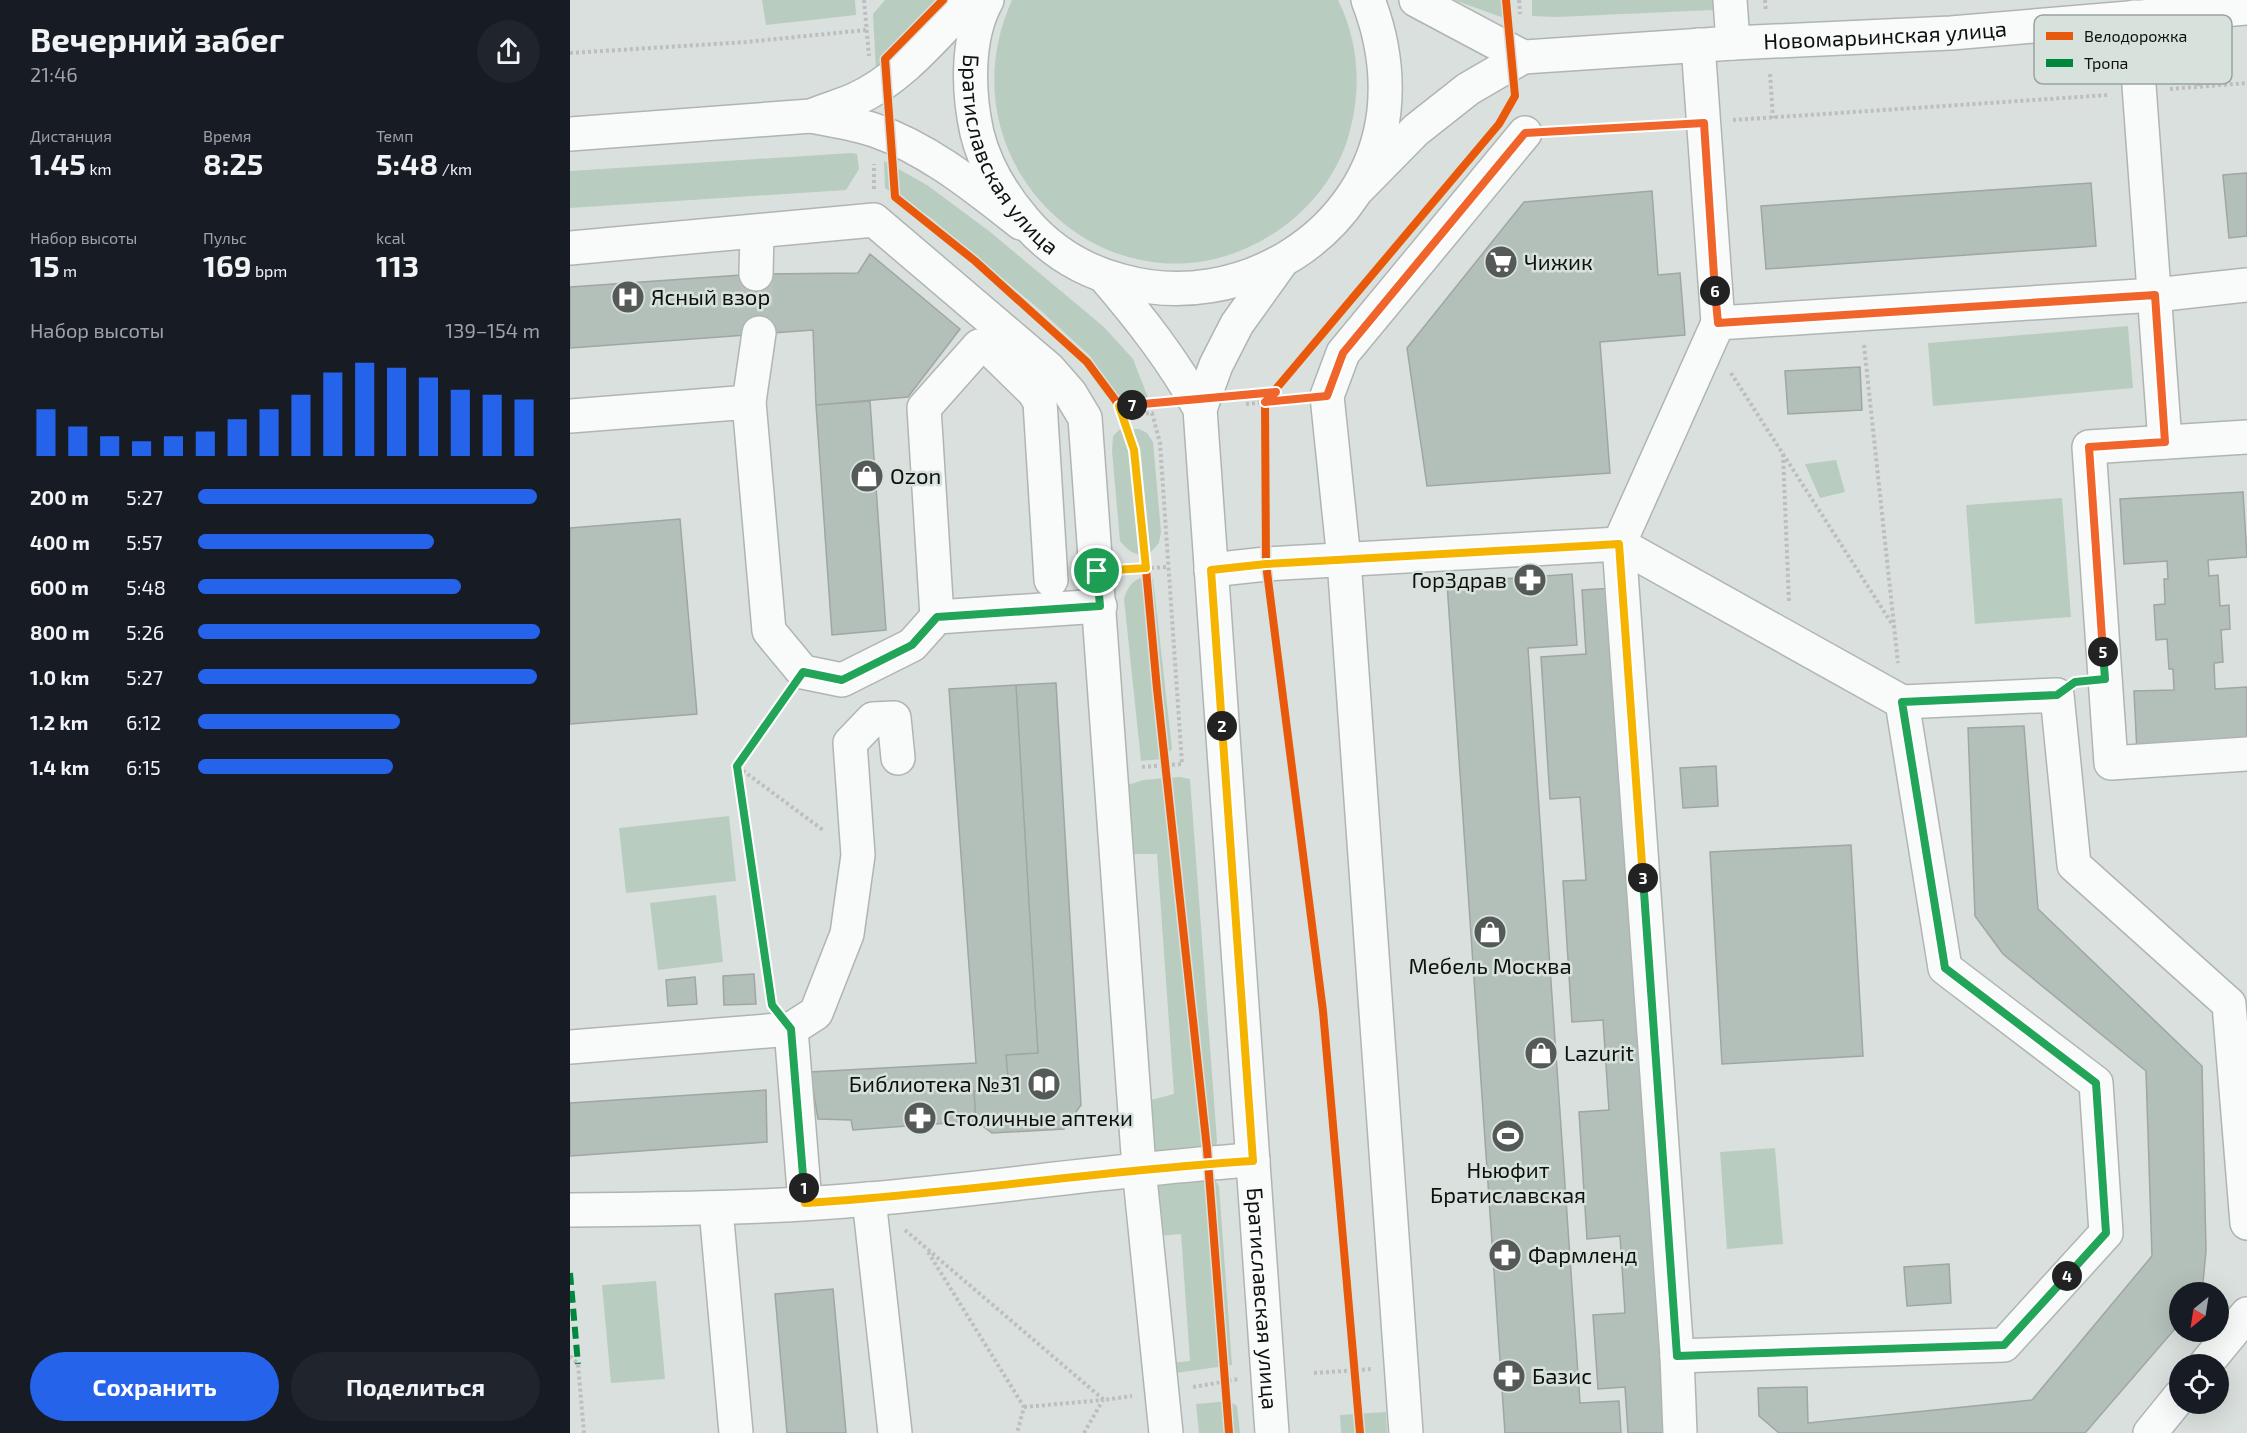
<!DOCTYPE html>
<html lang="ru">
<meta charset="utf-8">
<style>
:root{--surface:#171b24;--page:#20242c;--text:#f1f3f6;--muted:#9ea1a6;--accent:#2563eb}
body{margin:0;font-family:"Exo 2",sans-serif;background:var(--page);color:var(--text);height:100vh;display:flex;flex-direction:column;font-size:22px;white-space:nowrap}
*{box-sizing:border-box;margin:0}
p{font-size:20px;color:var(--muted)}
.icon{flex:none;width:33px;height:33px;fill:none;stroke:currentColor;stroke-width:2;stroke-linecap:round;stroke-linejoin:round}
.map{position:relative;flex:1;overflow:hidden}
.side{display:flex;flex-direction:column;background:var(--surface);width:570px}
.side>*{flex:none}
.needle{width:39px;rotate:210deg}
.tools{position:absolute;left:1599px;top:1282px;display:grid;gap:12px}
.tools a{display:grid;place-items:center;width:60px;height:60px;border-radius:50%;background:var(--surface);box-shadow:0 6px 24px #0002;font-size:30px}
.pin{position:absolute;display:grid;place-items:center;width:51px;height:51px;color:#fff;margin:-26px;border:3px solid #fff;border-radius:50%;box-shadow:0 2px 6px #0007}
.km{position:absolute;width:30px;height:30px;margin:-15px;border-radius:50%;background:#222;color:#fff;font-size:16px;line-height:30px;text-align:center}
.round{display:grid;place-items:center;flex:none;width:63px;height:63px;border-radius:32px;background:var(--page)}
.headline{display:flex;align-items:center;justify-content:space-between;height:102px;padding:0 30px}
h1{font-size:33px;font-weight:700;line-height:45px}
.stats{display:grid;grid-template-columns:repeat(3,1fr);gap:9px;height:102px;padding:6px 30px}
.stats div{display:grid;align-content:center}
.stats b{font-size:30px;font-weight:700}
.stats small{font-size:16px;font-weight:400}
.stats p{font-size:16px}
.chart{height:168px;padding:12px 30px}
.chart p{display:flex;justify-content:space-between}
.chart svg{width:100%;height:108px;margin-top:6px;stroke:var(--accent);stroke-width:6}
.primary-button{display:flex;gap:12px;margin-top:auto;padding:12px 30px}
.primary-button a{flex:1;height:69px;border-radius:36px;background:var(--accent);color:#fff;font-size:24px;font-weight:700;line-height:69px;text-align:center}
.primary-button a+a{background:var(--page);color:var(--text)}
ul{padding:0 30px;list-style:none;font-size:20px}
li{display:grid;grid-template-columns:96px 72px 1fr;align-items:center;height:45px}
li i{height:15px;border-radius:8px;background:var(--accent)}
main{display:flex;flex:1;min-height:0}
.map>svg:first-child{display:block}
.green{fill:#b8cdc0}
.building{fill:#b3c0b9;stroke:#a1a5a3;stroke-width:1.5}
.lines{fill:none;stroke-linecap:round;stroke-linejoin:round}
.minor-tunnel{stroke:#bbc1be;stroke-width:33;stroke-dasharray:33 16;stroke-linecap:butt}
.minor-casing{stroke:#b0b5b2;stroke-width:36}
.major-casing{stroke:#b0b5b2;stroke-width:36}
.path{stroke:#bdbfbf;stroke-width:4;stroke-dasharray:3 3;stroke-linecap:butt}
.minor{stroke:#f9fafa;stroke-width:33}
.major{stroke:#f9fafa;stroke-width:33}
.quiet{stroke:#00873e;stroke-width:6;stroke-dasharray:12 6;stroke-linecap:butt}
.cycleway-casing{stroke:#d8e2dc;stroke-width:11}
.cycleway{stroke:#e8590c;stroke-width:8}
.split-1-casing{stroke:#fff;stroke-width:12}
.split-2-casing{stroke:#fff;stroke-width:12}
.split-3-casing{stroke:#fff;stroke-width:12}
.split-4-casing{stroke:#fff;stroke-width:12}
.split-5-casing{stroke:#fff;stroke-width:12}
.split-6-casing{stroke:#fff;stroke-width:12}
.split-7-casing{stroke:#fff;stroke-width:12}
.split-8-casing{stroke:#fff;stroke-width:12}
.split-1{stroke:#22a559;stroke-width:8}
.split-2{stroke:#f5b400;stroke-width:8}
.split-3{stroke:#f5b400;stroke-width:8}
.split-4{stroke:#22a559;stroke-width:8}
.split-5{stroke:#22a559;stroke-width:8}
.split-6{stroke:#f0652b;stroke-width:8}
.split-7{stroke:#f0652b;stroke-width:8}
.split-8{stroke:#f5b400;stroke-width:8}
.labels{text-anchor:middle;stroke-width:5;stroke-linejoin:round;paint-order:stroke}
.street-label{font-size:22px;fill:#0e110f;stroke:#d8e2dc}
.poi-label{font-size:22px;fill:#0e110f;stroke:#d8e2dc;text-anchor:start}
.key{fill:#d8e2dc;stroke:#9ba39e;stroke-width:1.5}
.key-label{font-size:16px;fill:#0e110f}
</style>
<main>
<section class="side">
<div class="headline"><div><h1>Вечерний забег</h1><p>21:46</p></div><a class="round"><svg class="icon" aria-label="share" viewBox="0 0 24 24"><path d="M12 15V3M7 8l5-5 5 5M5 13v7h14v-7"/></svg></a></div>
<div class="stats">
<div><p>Дистанция</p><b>1.45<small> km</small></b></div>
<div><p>Время</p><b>8:25</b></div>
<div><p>Темп</p><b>5:48<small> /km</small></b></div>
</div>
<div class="stats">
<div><p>Набор высоты</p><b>15<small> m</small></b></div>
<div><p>Пульс</p><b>169<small> bpm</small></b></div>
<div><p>kcal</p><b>113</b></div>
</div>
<div class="chart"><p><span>Набор высоты</span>139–154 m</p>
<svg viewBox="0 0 160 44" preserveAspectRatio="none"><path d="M5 44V25M15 44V32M25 44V36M35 44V38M45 44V36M55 44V34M65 44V29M75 44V25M85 44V19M95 44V10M105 44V6M115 44V8M125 44V12M135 44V17M145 44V19M155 44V21"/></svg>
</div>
<ul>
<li><b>200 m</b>5:27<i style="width:99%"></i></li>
<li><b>400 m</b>5:57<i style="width:69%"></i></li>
<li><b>600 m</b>5:48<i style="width:77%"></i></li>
<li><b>800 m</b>5:26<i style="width:100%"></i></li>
<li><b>1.0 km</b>5:27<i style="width:99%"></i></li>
<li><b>1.2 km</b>6:12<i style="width:59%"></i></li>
<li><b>1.4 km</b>6:15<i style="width:57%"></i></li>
</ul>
<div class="primary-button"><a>Сохранить</a><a>Поделиться</a></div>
</section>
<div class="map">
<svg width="1677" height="1433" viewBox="0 0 1677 1433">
<rect width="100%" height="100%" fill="#dae0dd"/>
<path class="green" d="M192,0h93l1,15 -90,10z
M315,0h69l-78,71 -3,-57z
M442,0h326c22,44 24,94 9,141 -11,34 -35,65 -64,86 -154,112 -349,-53 -271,-227z
M884,0h52l-2,18z
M962,0h183l-2,10 -156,7 -25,-1z
M281,153l6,1 2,15 -13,21 -276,18v-37z
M314,161l43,24 62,46 115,96 29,32 16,41 -26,3 -33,-47 -50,-46 -109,-92 -46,-30z
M1558,326l5,62 -200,18 -5,-63z
M569,429l8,4 6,9 8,90 -2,11 -11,12c-13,1 -20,-4 -28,-14l-8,-90 1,-15 6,-6z
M1266,460l9,32 -25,6 -15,-34z
M1492,498l9,119 -96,7 -9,-119z
M579,576l4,2 19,171 -9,10 -22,2 -17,-162c4,-14 10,-21 25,-23z
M610,777l10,2 27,362 -2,9 -48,5 -15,-7 -6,-35 5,-13 23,-6 -17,-240h-23l-9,-68 18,-6z
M159,816l7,65 -110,12 -7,-65z
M146,895l7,67 -65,8 -8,-67z
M1205,1148l8,96 -56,5 -7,-97z
M645,1180l4,6 13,179 -70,10 6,-12 22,-2 -9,-127 -21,2 -4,-51 5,-4z
M86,1281l9,98 -54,4 -9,-98z
M659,1401l8,5 3,27h-41l-3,-29z
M816,1412l1,21h-46l-1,-18z"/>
<path class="building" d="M1677,173v63l-18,2 -6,-63z
M1521,183l5,63 -330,23 -5,-63z
M1082,191l6,84 22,-2 5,62 -85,7 10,131 -183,13 -20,-138 117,-146z
M300,254l90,75 -52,68 -92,8 -3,-75 -243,18v-61l186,-13 102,-1z
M1290,367l2,43 -74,4 -3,-43z
M300,401l16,229 -54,5 -16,-230z
M1673,492l4,65 -39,3 1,16 9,-1 2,31 9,-1 1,24 -9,1 2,32 -9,1 1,26 32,-2v60l-110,6 -3,-62 40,-1 -1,-21h-4l-2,-30 -11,1 -2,-35 11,-1 -1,-25h4l-1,-18 -43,3 -4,-65z
M110,519l17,195 -127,10v-196z
M1002,574l5,71 -49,3 52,755 39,-2 2,32h-116l-58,-850z
M1044,588l57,845h-43l-3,-46 -27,2 -5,-74 32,-2 -5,-77 -33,3 -8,-127 30,-2 -6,-90 -31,2 -9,-141 23,-1 -6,-83 -30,2 -9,-142 45,-3 -4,-64z
M486,683l25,422 -17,24 -72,4 -16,-12 -2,-30 35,-2 -3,-34 32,-2 -22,-368z
M446,685l22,368 -32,2 3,34 -35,2 2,30 -123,9 -2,-10 -33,-1 -8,-47 166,-9 -27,-374z
M1454,726l14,183 164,157 4,185 -4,42h-22v30l-95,110h-306l-20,-17 -1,-28 49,-1 1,36 224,-23 120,-144 -6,-185 -143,-117 -28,-38 -7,-188z
M1146,766l2,40 -35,2 -3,-40z
M1281,845l12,211 -141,8 -12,-212z
M184,974l2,30 -32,1 -1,-29z
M125,977l2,27 -29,2 -2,-26z
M196,1090l1,52 -197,14v-53z
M1379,1264l2,39 -44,3 -3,-39z
M263,1289l13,144h-59l-12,-139z"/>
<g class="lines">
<path class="minor-tunnel" d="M186,274l3,59"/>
<g class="minor-casing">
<g id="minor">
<path d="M846,0l107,57"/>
<path d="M1160,0l3,43"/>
<path d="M1564,17l31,425"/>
<path d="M1128,45l20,278"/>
<path d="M241,116c14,-6 29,-10 43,-16 47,-21 81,-64 116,-100"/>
<path d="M0,134l241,-18c20,4 43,7 63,14 55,19 102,58 147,93"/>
<path id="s1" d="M789,188l57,-58 52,-41 55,-32 210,-14 218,-10 296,-25"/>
<path d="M0,248l304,-28 175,149 21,24 15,25 54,750 27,265"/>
<path d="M186,274l1,-41"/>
<path d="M179,402l10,-69"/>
<path d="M0,416l179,-14 20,229 34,41 39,8 70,-35 25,-28 163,-11"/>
<path d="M1677,437l-158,10 22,316 136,-9"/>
<path d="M641,570l55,-6 353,-20 58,812"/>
<path d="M367,617l-13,-209 55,-62 9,1 46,45 6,10 11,178"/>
<path d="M1332,702l155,-7 17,170 155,139 18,219"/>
<path d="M221,1029l25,-16 31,-79 11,-79 -8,-112 23,-24 21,-1 4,40"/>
<path d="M0,1047l221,-18 14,174"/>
<path d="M299,1199l26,234"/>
<path d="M146,1209l20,224"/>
<path d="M0,1210c100,-1 200,-2 299,-11 128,-11 255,-31 384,-39"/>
<path d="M1635,1365l42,-51"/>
<path d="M836,1433l-62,-873 -17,-164 16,-43 182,-220"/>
<path d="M1110,1433l-3,-77 327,-11 102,-112 -10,-150 -151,-115 -43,-266 -283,-158 99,-221 437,-28 92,-10"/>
<path d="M1580,1433l30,-37"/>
</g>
</g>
<g class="major-casing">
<g id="major">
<path id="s2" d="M417,0c-21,38 -19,93 -10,133 8,33 25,61 47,87 26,31 59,51 98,61 117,33 248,-46 262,-170 4,-39 -2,-75 -16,-111"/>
<path id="s3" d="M534,276c36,42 69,84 96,133l72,1024"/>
<path d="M630,409l16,-44 21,-41 43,-60"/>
</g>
</g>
<path class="path" d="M294,0l5,56
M949,0l1,14
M1195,0l1,12
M0,53l176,-11 120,-12
M1200,74l3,44
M1629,86v-38
M1600,89l77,-6
M1163,120l376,-25
M987,131l115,-7
M304,189v-25
M1294,345l34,318
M1161,373l163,254
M676,404l51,-5
M546,416l36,-3 8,30 22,321 -42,3
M1213,454l6,149
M557,569l41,-2
M168,767l85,63
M201,999l-34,-233 48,-69
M335,1230l199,170 28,-4
M358,1252l96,155 -7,26
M0,1356l8,8 6,69
M744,1373l58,-4
M623,1387l46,-8
M454,1407l79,-7
M514,1433l19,-33"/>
<use href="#minor" class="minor"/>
<use href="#major" class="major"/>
<path class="quiet" d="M0,1273l8,91"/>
<g class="cycleway-casing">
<path id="cycleway" d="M373,0l-58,59 10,138 80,64 112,101 29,39 19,49 22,239 50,460 22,284
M549,406l157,-14
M790,1433l-37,-422 -57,-447 -1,-162 234,-278 16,-28 -9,-96"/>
</g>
<use href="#cycleway" class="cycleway"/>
</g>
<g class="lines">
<g class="split-1-casing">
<path id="split-1" d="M234,1188l-13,-159 -19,-24 -35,-239 66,-94 39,8 70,-35 25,-28 163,-11 -3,-35"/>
</g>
<g class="split-2-casing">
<path id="split-2" d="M234,1188l1,15c150,-9 298,-33 448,-42l-31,-435"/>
</g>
<g class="split-3-casing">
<path id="split-3" d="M652,726l-11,-156 55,-6 353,-20 24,334"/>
</g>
<g class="split-4-casing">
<path id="split-4" d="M1073,878l34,478 327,-11 63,-69"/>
</g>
<g class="split-5-casing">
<path id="split-5" d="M1497,1276l39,-43 -10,-150 -151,-115 -43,-266 155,-7 18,-13 30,-3 -2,-27"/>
</g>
<g class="split-6-casing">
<path id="split-6" d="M1145,291l3,32 437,-28 10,147 -76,5 14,205"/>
</g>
<g class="split-7-casing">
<path id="split-7" d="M562,405l144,-13 -11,10 62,-6 16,-43 182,-220 179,-10 11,168"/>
</g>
<g class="split-8-casing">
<path id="split-8" d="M527,571l49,-3 -12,-118 -15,-44 13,-1"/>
</g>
<use href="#split-1" class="split-1"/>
<use href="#split-2" class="split-2"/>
<use href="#split-3" class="split-3"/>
<use href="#split-4" class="split-4"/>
<use href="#split-5" class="split-5"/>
<use href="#split-6" class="split-6"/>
<use href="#split-7" class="split-7"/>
<use href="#split-8" class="split-8"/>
</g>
<defs>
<g id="supermarket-disc" transform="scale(1.725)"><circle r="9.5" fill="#555957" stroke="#d8e2dc"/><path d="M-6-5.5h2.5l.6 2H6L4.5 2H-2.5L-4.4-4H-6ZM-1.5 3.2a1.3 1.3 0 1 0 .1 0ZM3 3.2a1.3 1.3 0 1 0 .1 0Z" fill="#fff"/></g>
<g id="hospital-disc" transform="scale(1.725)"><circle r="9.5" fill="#555957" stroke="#d8e2dc"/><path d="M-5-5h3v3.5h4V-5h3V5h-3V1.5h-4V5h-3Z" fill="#fff"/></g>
<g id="shop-disc" transform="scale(1.725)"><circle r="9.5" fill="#555957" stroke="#d8e2dc"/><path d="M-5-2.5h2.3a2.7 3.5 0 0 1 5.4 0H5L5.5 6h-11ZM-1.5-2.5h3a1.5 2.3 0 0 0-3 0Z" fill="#fff"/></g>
<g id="pharmacy-disc" transform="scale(1.725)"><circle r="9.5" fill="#555957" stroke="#d8e2dc"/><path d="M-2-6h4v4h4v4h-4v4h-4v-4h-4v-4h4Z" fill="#fff"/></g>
<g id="library-disc" transform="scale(1.725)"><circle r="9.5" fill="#555957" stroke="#d8e2dc"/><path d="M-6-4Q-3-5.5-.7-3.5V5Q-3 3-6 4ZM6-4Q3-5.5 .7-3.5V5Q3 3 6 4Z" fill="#fff"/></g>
<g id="stadium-disc" transform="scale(1.725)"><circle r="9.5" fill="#555957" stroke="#d8e2dc"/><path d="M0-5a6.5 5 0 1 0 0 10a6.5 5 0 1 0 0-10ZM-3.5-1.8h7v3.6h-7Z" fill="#fff"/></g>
</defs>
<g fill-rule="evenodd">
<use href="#supermarket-disc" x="931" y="262"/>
<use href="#hospital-disc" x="58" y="297"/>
<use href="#shop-disc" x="297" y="476"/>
<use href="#pharmacy-disc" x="960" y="580"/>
<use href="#shop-disc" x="920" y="932"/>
<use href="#shop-disc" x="971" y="1053"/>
<use href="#library-disc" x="474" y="1084"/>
<use href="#pharmacy-disc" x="350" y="1118"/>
<use href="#stadium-disc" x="938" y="1136"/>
<use href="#pharmacy-disc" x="935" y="1255"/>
<use href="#pharmacy-disc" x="939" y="1376"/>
</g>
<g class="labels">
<g class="street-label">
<text dy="8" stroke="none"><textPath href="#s1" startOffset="574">Новомарьинская улица</textPath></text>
<text dy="8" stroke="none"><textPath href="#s2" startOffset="168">Братиславская улица</textPath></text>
<text dy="8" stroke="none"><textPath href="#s3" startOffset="1056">Братиславская улица</textPath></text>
</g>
<g class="poi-label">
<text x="954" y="270">Чижик</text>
<text x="81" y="305">Ясный взор</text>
<text x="320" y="484">Ozon</text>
<text x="937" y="588" text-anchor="end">ГорЗдрав</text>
<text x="920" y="974" text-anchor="middle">Мебель Москва</text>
<text x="994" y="1061">Lazurit</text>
<text x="451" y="1092" text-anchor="end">Библиотека №31</text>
<text x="373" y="1126">Столичные аптеки</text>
<text x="938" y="1178" text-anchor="middle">Ньюфит<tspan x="938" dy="25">Братиславская</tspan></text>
<text x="958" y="1263">Фармленд</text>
<text x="962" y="1384">Базис</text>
</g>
</g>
<rect x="1464" y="15" width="198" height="69" rx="9" class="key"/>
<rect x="1476" y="32" width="27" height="8" fill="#e8590c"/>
<rect x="1476" y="59" width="27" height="8" fill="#00873e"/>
<g class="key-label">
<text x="1514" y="42">Велодорожка</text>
<text x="1514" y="69">Тропа</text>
</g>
</svg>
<div class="tools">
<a><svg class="needle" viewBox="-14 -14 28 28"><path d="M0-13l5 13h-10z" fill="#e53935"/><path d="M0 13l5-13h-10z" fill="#9ea1a6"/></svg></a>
<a><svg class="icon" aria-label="locate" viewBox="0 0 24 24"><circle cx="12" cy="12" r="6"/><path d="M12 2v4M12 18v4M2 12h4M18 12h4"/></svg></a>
</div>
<div class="pin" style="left:527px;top:571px;background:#1e9e55"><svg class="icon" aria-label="arrive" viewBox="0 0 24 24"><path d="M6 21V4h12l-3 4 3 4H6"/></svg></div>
<b class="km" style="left:234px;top:1188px">1</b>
<b class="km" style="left:652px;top:726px">2</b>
<b class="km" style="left:1073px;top:878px">3</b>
<b class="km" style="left:1497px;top:1276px">4</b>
<b class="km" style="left:1533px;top:652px">5</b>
<b class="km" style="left:1145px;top:291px">6</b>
<b class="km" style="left:562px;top:405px">7</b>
</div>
</main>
